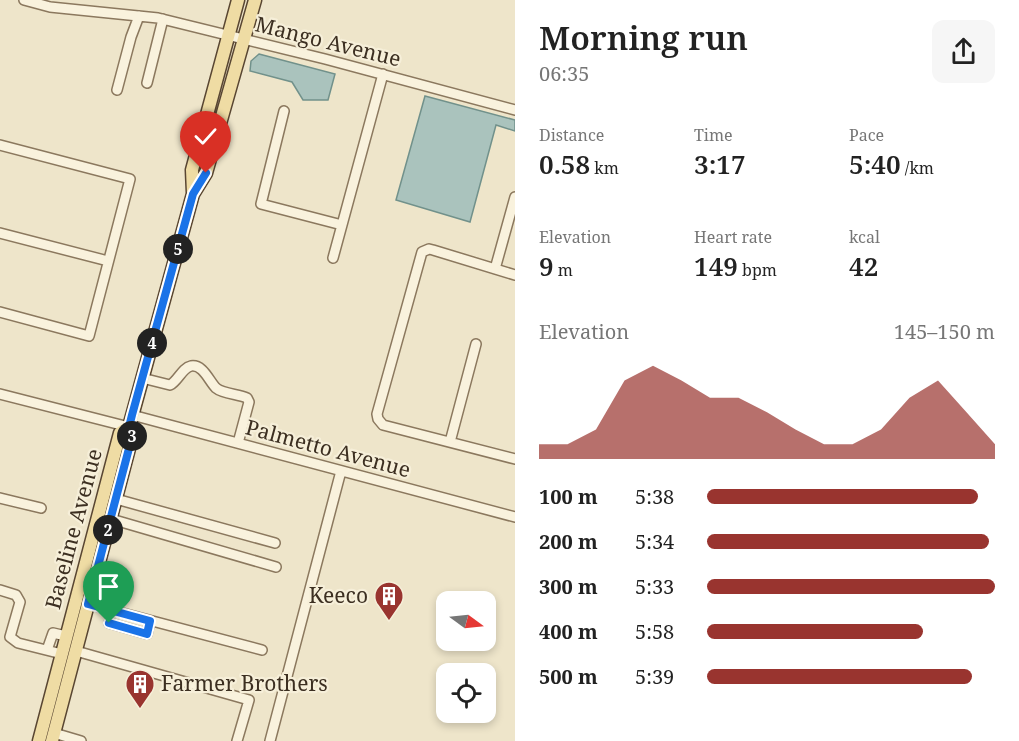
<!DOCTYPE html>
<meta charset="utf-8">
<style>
:root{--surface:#fff;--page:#f6f6f6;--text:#222;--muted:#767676;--accent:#99342f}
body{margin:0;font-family:"Noto Serif",serif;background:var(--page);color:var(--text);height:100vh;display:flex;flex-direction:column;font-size:22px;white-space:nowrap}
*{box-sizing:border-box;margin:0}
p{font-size:20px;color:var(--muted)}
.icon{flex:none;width:33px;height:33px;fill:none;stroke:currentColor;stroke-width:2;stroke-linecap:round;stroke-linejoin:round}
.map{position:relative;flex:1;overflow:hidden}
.details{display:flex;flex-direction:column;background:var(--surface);width:504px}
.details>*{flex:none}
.needle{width:39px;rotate:105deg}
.controls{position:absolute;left:436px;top:591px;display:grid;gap:12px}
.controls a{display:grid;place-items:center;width:60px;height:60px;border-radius:12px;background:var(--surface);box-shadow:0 3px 9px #0003;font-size:30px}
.pin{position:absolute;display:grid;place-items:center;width:51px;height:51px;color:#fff;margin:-62px -26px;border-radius:50% 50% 50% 0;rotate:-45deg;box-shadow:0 0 6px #0007}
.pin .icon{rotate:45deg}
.km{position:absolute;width:30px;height:30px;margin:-15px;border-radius:50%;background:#222;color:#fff;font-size:16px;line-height:30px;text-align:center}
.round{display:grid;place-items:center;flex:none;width:63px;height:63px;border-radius:12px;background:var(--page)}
.head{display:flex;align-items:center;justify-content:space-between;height:102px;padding:0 24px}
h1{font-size:33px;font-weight:600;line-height:45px}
.figures{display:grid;grid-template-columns:repeat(3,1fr);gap:9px;height:102px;padding:6px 24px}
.figures div{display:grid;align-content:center}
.figures b{font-size:26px;font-weight:600}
.figures small{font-size:16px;font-weight:400}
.figures p{font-size:16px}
.chart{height:168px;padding:12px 24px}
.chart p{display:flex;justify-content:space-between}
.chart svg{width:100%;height:108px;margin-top:6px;fill:var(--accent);opacity:.7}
ul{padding:0 24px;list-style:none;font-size:20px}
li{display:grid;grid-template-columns:96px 72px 1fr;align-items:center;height:45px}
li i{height:15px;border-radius:8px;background:var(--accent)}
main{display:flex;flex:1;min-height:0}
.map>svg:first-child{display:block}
.water{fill:#aac3bd;stroke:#71918b;stroke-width:1.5}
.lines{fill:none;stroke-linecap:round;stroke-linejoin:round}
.minor-casing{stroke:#8b785e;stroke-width:12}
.major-casing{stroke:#594632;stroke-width:15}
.minor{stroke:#f9f2dd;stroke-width:9}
.major{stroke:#efdca4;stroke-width:12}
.route-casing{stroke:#fff;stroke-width:12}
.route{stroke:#1a73e8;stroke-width:8}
.labels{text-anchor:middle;stroke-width:4.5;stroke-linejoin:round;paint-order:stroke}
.street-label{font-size:21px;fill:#3c2f21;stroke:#f6efd9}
.poi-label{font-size:21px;fill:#3c2f21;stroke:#f6efd9;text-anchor:end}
</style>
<main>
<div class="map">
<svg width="515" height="741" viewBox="0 0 515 741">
<rect width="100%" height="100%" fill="#eee5ca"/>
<path class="water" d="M259,54l76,20 -7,26h-25l-11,-18 -42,-11 1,-10z
M425,96l90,24v11l-19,-6 -26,97 -74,-22z"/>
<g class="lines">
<g class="minor-casing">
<path id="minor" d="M24,0l26,7 108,11 167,41 190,51
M147,83l16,-64
M117,90l14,-53 8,-21
M284,111l-23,93 81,21
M0,145l130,34 -41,157 -89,-24
M0,233l108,28
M333,258l50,-184
M495,269l20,-72
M515,275l-82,-25 -4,-1 -7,3 -45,162 1,5 5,6 132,34
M142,378l28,7c8,-4 12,-17 21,-19 12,-2 18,15 25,22 7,6 22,6 31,10l2,4 -11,41
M0,394l129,33
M132,415l383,102
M450,442l26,-98
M0,498l41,10
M116,499l159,44
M111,519l165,48
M0,590l16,5 4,7 -10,35 8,6 44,11
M88,604l174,46
M109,623l38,11 3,-13
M47,650l6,-17 13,3
M76,651l173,49 -12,41
M54,733l27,8
M270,741l71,-270"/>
</g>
<g class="major-casing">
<path id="major" d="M193,193l-1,-23 46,-170
M39,741l81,-308 9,-6 64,-233 13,-21 49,-173
M52,741l80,-304 -3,-10"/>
</g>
<use href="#minor" class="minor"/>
<use href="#major" class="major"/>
</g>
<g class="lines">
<g class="route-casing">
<path id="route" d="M109,623l38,11 3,-13 -62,-17 44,-167 -3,-10 3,-12 61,-221 13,-21"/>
</g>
<use href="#route" class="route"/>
</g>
<defs>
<g id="building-pin" transform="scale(1.5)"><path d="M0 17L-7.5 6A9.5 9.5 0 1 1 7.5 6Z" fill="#99342f" stroke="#f6efd9"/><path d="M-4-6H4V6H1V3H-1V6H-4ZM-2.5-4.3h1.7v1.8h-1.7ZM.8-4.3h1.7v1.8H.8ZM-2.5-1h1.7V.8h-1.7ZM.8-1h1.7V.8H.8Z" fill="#fff"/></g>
</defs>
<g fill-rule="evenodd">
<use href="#building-pin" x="389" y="596"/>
<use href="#building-pin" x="140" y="684"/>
</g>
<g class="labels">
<g class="street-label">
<text transform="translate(328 42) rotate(14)" y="7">Mango Avenue</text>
<text transform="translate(328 449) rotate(15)" y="7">Palmetto Avenue</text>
<text transform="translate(74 529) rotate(-75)" y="7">Baseline Avenue</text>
</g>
<g class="poi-label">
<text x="368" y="603">Keeco</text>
<text x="161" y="691" text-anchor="start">Farmer Brothers</text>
</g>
</g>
</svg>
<div class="controls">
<a><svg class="needle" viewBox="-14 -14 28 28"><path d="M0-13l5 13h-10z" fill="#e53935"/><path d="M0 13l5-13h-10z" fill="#767676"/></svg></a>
<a><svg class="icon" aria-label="locate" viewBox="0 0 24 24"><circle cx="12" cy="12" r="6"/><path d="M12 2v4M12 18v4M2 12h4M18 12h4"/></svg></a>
</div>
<div class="pin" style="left:109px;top:623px;background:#1e9e55"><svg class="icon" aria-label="arrive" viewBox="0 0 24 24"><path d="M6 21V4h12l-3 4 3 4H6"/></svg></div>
<div class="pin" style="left:206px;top:173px;background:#d93025"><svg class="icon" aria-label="check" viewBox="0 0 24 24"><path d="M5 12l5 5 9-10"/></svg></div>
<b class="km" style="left:108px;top:530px">2</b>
<b class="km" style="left:132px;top:436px">3</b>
<b class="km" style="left:152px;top:343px">4</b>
<b class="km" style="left:178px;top:249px">5</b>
</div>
<section class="details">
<div class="head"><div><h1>Morning run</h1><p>06:35</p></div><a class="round"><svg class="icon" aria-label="share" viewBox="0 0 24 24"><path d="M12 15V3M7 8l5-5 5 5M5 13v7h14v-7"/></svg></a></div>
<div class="figures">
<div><p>Distance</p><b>0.58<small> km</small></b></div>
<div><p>Time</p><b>3:17</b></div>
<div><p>Pace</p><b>5:40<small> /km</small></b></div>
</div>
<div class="figures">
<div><p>Elevation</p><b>9<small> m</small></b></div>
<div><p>Heart rate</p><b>149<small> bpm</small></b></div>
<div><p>kcal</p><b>42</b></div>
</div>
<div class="chart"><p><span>Elevation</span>145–150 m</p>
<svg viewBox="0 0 160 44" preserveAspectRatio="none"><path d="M0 44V38L10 38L20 32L30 12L40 6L50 12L60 19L70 19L80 25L90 32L100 38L110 38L120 32L130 19L140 12L150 25L160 38V44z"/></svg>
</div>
<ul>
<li><b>100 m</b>5:38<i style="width:94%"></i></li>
<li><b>200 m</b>5:34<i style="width:98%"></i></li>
<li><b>300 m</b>5:33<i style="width:100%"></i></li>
<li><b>400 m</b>5:58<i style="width:75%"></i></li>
<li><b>500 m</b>5:39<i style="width:92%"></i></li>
</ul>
</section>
</main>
